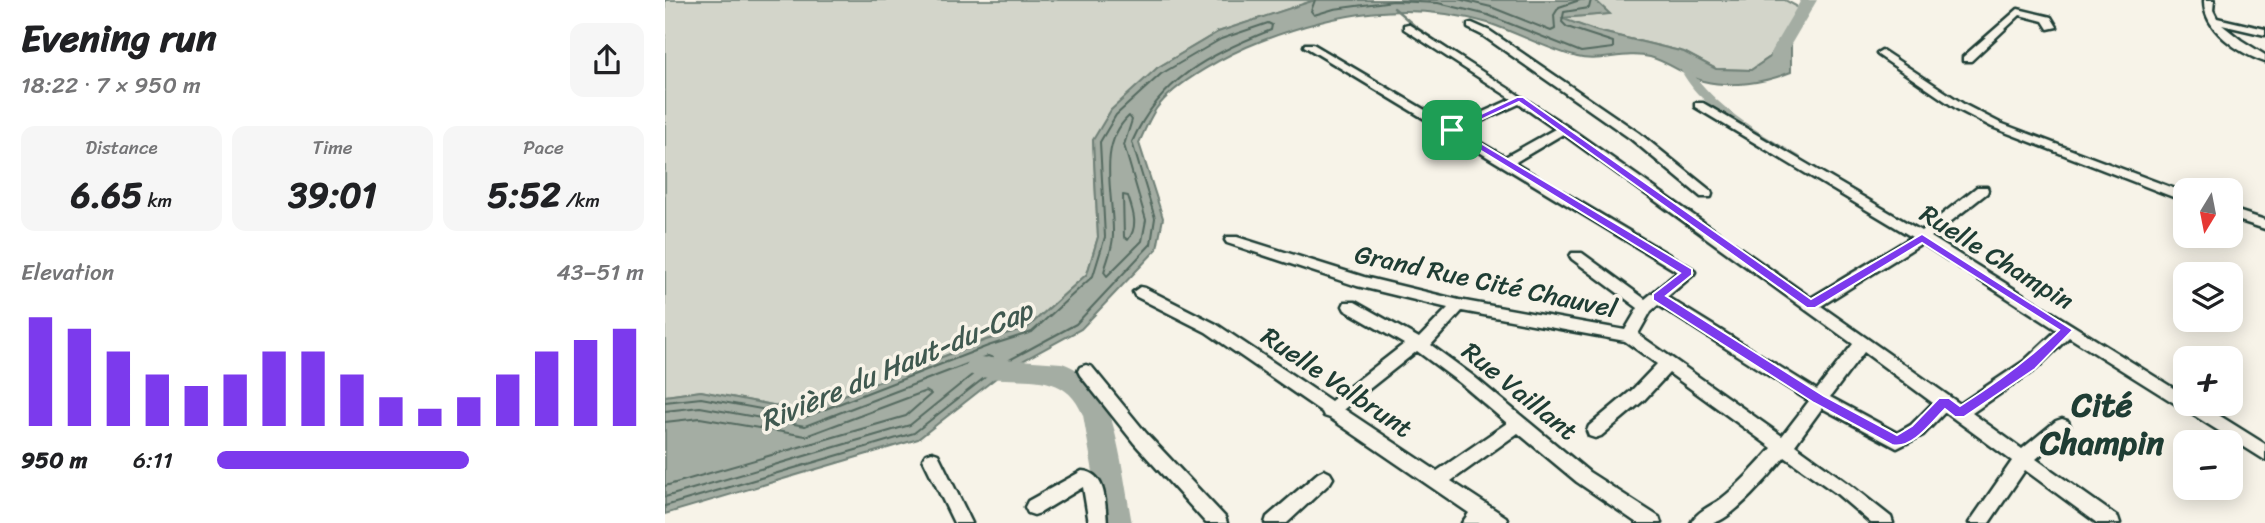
<!DOCTYPE html>
<meta charset="utf-8">
<style>
:root{--surface:#fff;--page:#f6f6f6;--text:#202124;--muted:#757577;--accent:#7c3aed}
body{margin:0;font-family:Sriracha,sans-serif;background:var(--page);color:var(--text);height:100vh;display:flex;flex-direction:column;font-size:26px;white-space:nowrap}
*{box-sizing:border-box;margin:0}
p{font-size:23px;color:var(--muted)}
.icon{flex:none;width:38px;height:38px;fill:none;stroke:currentColor;stroke-width:2;stroke-linecap:round;stroke-linejoin:round}
.map{position:relative;flex:1;overflow:hidden}
.sheet{display:flex;flex-direction:column;background:var(--surface);width:665px}
.sheet>*{flex:none}
.needle{width:46px;rotate:190deg}
.tools{position:absolute;left:1508px;top:178px;display:grid;gap:14px}
.tools a{display:grid;place-items:center;width:70px;height:70px;border-radius:14px;background:var(--surface);box-shadow:0 4px 18px #0003;font-size:35px}
.pin{position:absolute;display:grid;place-items:center;width:60px;height:60px;color:#fff;margin:-30px;border-radius:14px;box-shadow:0 4px 10px #0006}
.round{display:grid;place-items:center;flex:none;width:74px;height:74px;border-radius:14px;background:var(--page)}
.summary{display:flex;align-items:center;justify-content:space-between;height:119px;padding:0 21px}
h1{font-size:38px;font-weight:700;line-height:52px}
.metrics{display:grid;grid-template-columns:repeat(3,1fr);gap:10px;height:119px;padding:7px 21px}
.metrics div{display:grid;align-content:center;border-radius:14px;background:var(--page);text-align:center}
.metrics b{font-size:35px;font-weight:700}
.metrics small{font-size:19px;font-weight:400}
.metrics p{font-size:19px}
.chart{height:196px;padding:14px 21px}
.chart p{display:flex;justify-content:space-between}
.chart svg{width:100%;height:126px;margin-top:7px;stroke:var(--accent);stroke-width:6}
ul{padding:0 21px;list-style:none;font-size:23px}
li{display:grid;grid-template-columns:112px 84px 1fr;align-items:center;height:52px}
li i{height:18px;border-radius:9px;background:var(--accent)}
main{display:flex;flex:1;min-height:0}
.map>svg:first-child{display:block}
.green{fill:#d3d5ca;stroke:#79897f;stroke-width:2}
.water{fill:#a4ada3;stroke:#6f8077;stroke-width:2}
.lines{fill:none;stroke-linecap:round;stroke-linejoin:round}
.shore{stroke:#546a60;stroke-width:2}
.stream{stroke:#6f8077;stroke-width:2.5}
.canal{fill:#a4ada3;fill-rule:evenodd}
.river{fill:#a4ada3;fill-rule:evenodd}
.minor-casing{stroke:#1f3d34;stroke-width:5}
.minor{fill:#f7f3e8;fill-rule:evenodd}
.route{fill:#7c3aed;stroke:#fff;stroke-width:2;fill-rule:evenodd}
.labels{text-anchor:middle;stroke-width:7;stroke-linejoin:round;paint-order:stroke}
.street-label{font-size:26px;fill:#1f3d34;stroke:#f7f3e8}
.water-label{font-size:28px;font-style:italic;fill:#405950;stroke:#f7f3e8}
.district-label{font-size:33px;font-weight:bold;fill:#1f3d34;stroke:#f7f3e8}
</style>
<main>
<section class="sheet">
<div class="summary"><div><h1>Evening run</h1><p>18:22 · 7 × 950 m</p></div><a class="round"><svg class="icon" aria-label="share" viewBox="0 0 24 24"><path d="M12 15V3M7 8l5-5 5 5M5 13v7h14v-7"/></svg></a></div>
<div class="metrics">
<div><p>Distance</p><b>6.65<small> km</small></b></div>
<div><p>Time</p><b>39:01</b></div>
<div><p>Pace</p><b>5:52<small> /km</small></b></div>
</div>
<div class="chart"><p><span>Elevation</span>43–51 m</p>
<svg viewBox="0 0 160 44" preserveAspectRatio="none"><path d="M5 44V6M15 44V10M25 44V18M35 44V26M45 44V30M55 44V26M65 44V18M75 44V18M85 44V26M95 44V34M105 44V38M115 44V34M125 44V26M135 44V18M145 44V14M155 44V10"/></svg>
</div>
<ul>
<li><b>950 m</b>6:11<i style="width:59%"></i></li>
</ul>
</section>
<div class="map">
<svg width="1600" height="523" viewBox="0 0 1600 523">
<rect width="100%" height="100%" fill="#f7f3e8"/>
<filter id="ink" filterUnits="userSpaceOnUse"><feTurbulence type="fractalNoise" baseFrequency=".0143" numOctaves="2"/><feDisplacementMap in="SourceGraphic" scale="14" xChannelSelector="R" yChannelSelector="G"/><feConvolveMatrix kernelMatrix="1 2 1 2 8 2 1 2 1" color-interpolation-filters="sRGB"/></filter>
<g filter="url(#ink)">
<path class="green" d="M0,0h651l-98,32 -61,36 -64,72 5,97 -11,37 -59,53 -42,13 -183,71 -102,-20 -36,5z
M930,0h190l11,6 3,8 -29,43 -19,13 -35,-1 -32,-17 -87,-21 -39,-13 51,-4z"/>
<path class="water" d="M650,0h280l15,14 -49,4 36,13 87,21 32,17 35,1 19,-13 9,-14 12,2v27c-27,11 -59,16 -88,9 -18,-5 -34,-19 -53,-24 -25,-6 -52,6 -73,0 -31,-8 -59,-24 -89,-34 -79,-23 -151,-11 -227,18 -31,12 -86,41 -105,68 -7,10 -12,23 -17,34l24,75 -6,31 -76,80 -75,41 -88,69 -253,75v-118l36,-5 102,20 183,-71 42,-13 59,-53 11,-37 -5,-97 18,-30 46,-42 61,-36z"/>
<g class="lines">
<path class="shore" d="M650,0l-4,11 3,4 20,-6 59,-8 45,2 50,12 93,37 32,-4v-6l-46,-15 -5,-5 2,-10 25,-4 2,-8
M797,0l29,7 60,24 4,-2 -1,-14 5,-8 21,-7
M464,116l3,4 -8,25 22,75 -4,21 -35,35 -3,-4c3,-12 9,-24 9,-37 1,-40 -17,-88 16,-119z
M458,195l5,1c5,15 11,30 0,44l-4,-3z
M0,402l36,-4 104,19 183,-71 44,-14 61,-56 12,-39 -5,-95 16,-27 45,-41 60,-35 47,-16 4,2 -1,5c-61,24 -111,49 -139,112l23,76 -4,26 -75,80 -74,40 -88,69 -249,73
M0,411l35,-4 105,19 183,-70 5,2 -83,67 -245,72
M0,422l35,-4 106,18 120,-45 5,3 -25,22 -241,70"/>
<path class="stream" d="M729,8l22,19 92,61"/>
<path class="canal" d="M1015,58l3,1c30,48 69,69 117,97l1,2 -1,2c-19,2 -89,-52 -103,-67 -9,-10 -15,-21 -22,-32z"/>
<path class="river" d="M1136,0h16l-30,51 1,16 -8,6h-12l-3,-4 5,-5 1,-13z
M313,357l84,6c12,4 28,14 35,24 20,27 28,101 35,136h-30l-19,-108c-21,-52 -71,-27 -114,-41l-4,-7 4,-7z"/>
<g class="minor-casing">
<path id="minor" d="M1539,0h10l-1,10 4,8 48,11v6l-43,-10 19,15 24,15v7c-26,-9 -62,-32 -61,-62z
M1353,9l33,8 6,10 -9,2 -5,-8 -23,-6 -49,46h-8v-4z
M807,23l18,8 149,102 72,58 1,3 -1,3h-10l-70,-58 -149,-104 -14,-7v-4z
M743,24l160,103 243,171 101,-61 -217,-130v-4h8l218,128 56,-44h10l1,3 -1,3 -56,44 255,159v8h15l64,40v16l-196,-123 -33,32 -64,44 50,36 34,-28 6,-2 6,2 2,5 -2,5 -32,28 82,58 2,6h-23l-72,-53 -36,53h-20l43,-62 -67,-49 -22,23 -26,13 -75,-40 -27,37 54,39 42,33 2,6h-22l-34,-29 -52,-37c-13,16 -53,63 -72,66 -7,0 -15,0 -22,0 5,-11 20,-17 30,-24 19,-15 35,-33 51,-51l-103,-75 -25,27 -43,36 -6,2 -6,-2 -2,-5 2,-5 43,-36 25,-26 -32,-23 -163,-30 -31,34 41,30 117,97 70,45 2,6h-24l-60,-41 -59,-49 -67,48 55,36 2,6h-46l7,-10 -139,-95 -6,-2 -2,-4 -116,-80 -71,-36 -2,-4 7,-5 5,1 71,36 115,77 73,-57 -59,-34 -2,-4 2,-4h10l64,36 29,-30 -91,-22 -130,-43 -2,-3 2,-3h10l127,40 95,23 166,30 13,-22 -66,-49 -2,-3 2,-3h10l63,46 33,-27 -374,-226 1,-2h8l139,82 60,-27 -108,-70v-4zM854,104l36,25 -50,28 -45,-26zM898,134l290,210 -36,46 -150,-93 26,-22 2,-3 -2,-3 -179,-106zM1257,243l135,87 -33,31 -64,43 -139,-98zM993,305l151,96 -27,35 -144,-102 13,-23zM752,351l43,32 47,40 -70,48 -93,-62zM1199,352l69,51 -22,22 -14,8 -67,-36z
M1217,50l83,55 35,18 186,70v9l-194,-75 -35,-18 -79,-54 -1,-2z
M1566,209l34,11v9l-34,-11z
M421,365l6,2 54,66 79,84 2,6h-21l-72,-80 -54,-68 -2,-4 2,-4z
M267,452l6,2 34,69h-18l-31,-64 3,-5z
M659,470l6,3 3,5 -3,5 -43,40h-22l2,-6 51,-44z
M417,471c25,2 23,33 25,52h-18l-6,-36 -43,26 -6,2 -6,-2 -3,-6 3,-6z"/>
</g>
<use href="#minor" class="minor"/>
</g>
</g>
<path class="route" d="M852,97h6l288,202 111,-65 151,96 -38,39 -71,48h-9l-10,-8c-13,13 -33,41 -53,36l-78,-42 -161,-103v-6l27,-21 -233,-143zM854,102l288,206h8l107,-65 137,87c-31,30 -63,53 -99,76l-11,-8h-10l-27,28 -15,9 -73,-39 -158,-100 26,-21v-6l-233,-139z"/>
<g class="labels">
<g class="street-label">
<text transform="translate(1332 257) rotate(32)" y="9">Ruelle Champin</text>
<text transform="translate(821 281) rotate(12)" y="9">Grand Rue Cité Chauvel</text>
<text transform="translate(672 382) rotate(34)" y="9">Ruelle Valbrunt</text>
<text transform="translate(855 391) rotate(39)" y="9">Rue Vaillant</text>
</g>
<g class="water-label">
<text transform="translate(231 365) rotate(-23)" y="10">Rivière du Haut-du-Cap</text>
</g>
<g class="district-label">
<text x="1437" y="416">Cité<tspan x="1437" dy="38">Champin</tspan></text>
</g>
</g>
</svg>
<div class="tools">
<a><svg class="needle" viewBox="-14 -14 28 28"><path d="M0-13l5 13h-10z" fill="#e53935"/><path d="M0 13l5-13h-10z" fill="#757577"/></svg></a>
<a><svg class="icon" aria-label="layers" viewBox="0 0 24 24"><path d="M12 4l9 5-9 5-9-5zM3 14l9 5 9-5"/></svg></a>
<a>+</a>
<a>−</a>
</div>
<div class="pin" style="left:787px;top:130px;background:#1e9e55"><svg class="icon" aria-label="arrive" viewBox="0 0 24 24"><path d="M6 21V4h12l-3 4 3 4H6"/></svg></div>
</div>
</main>
